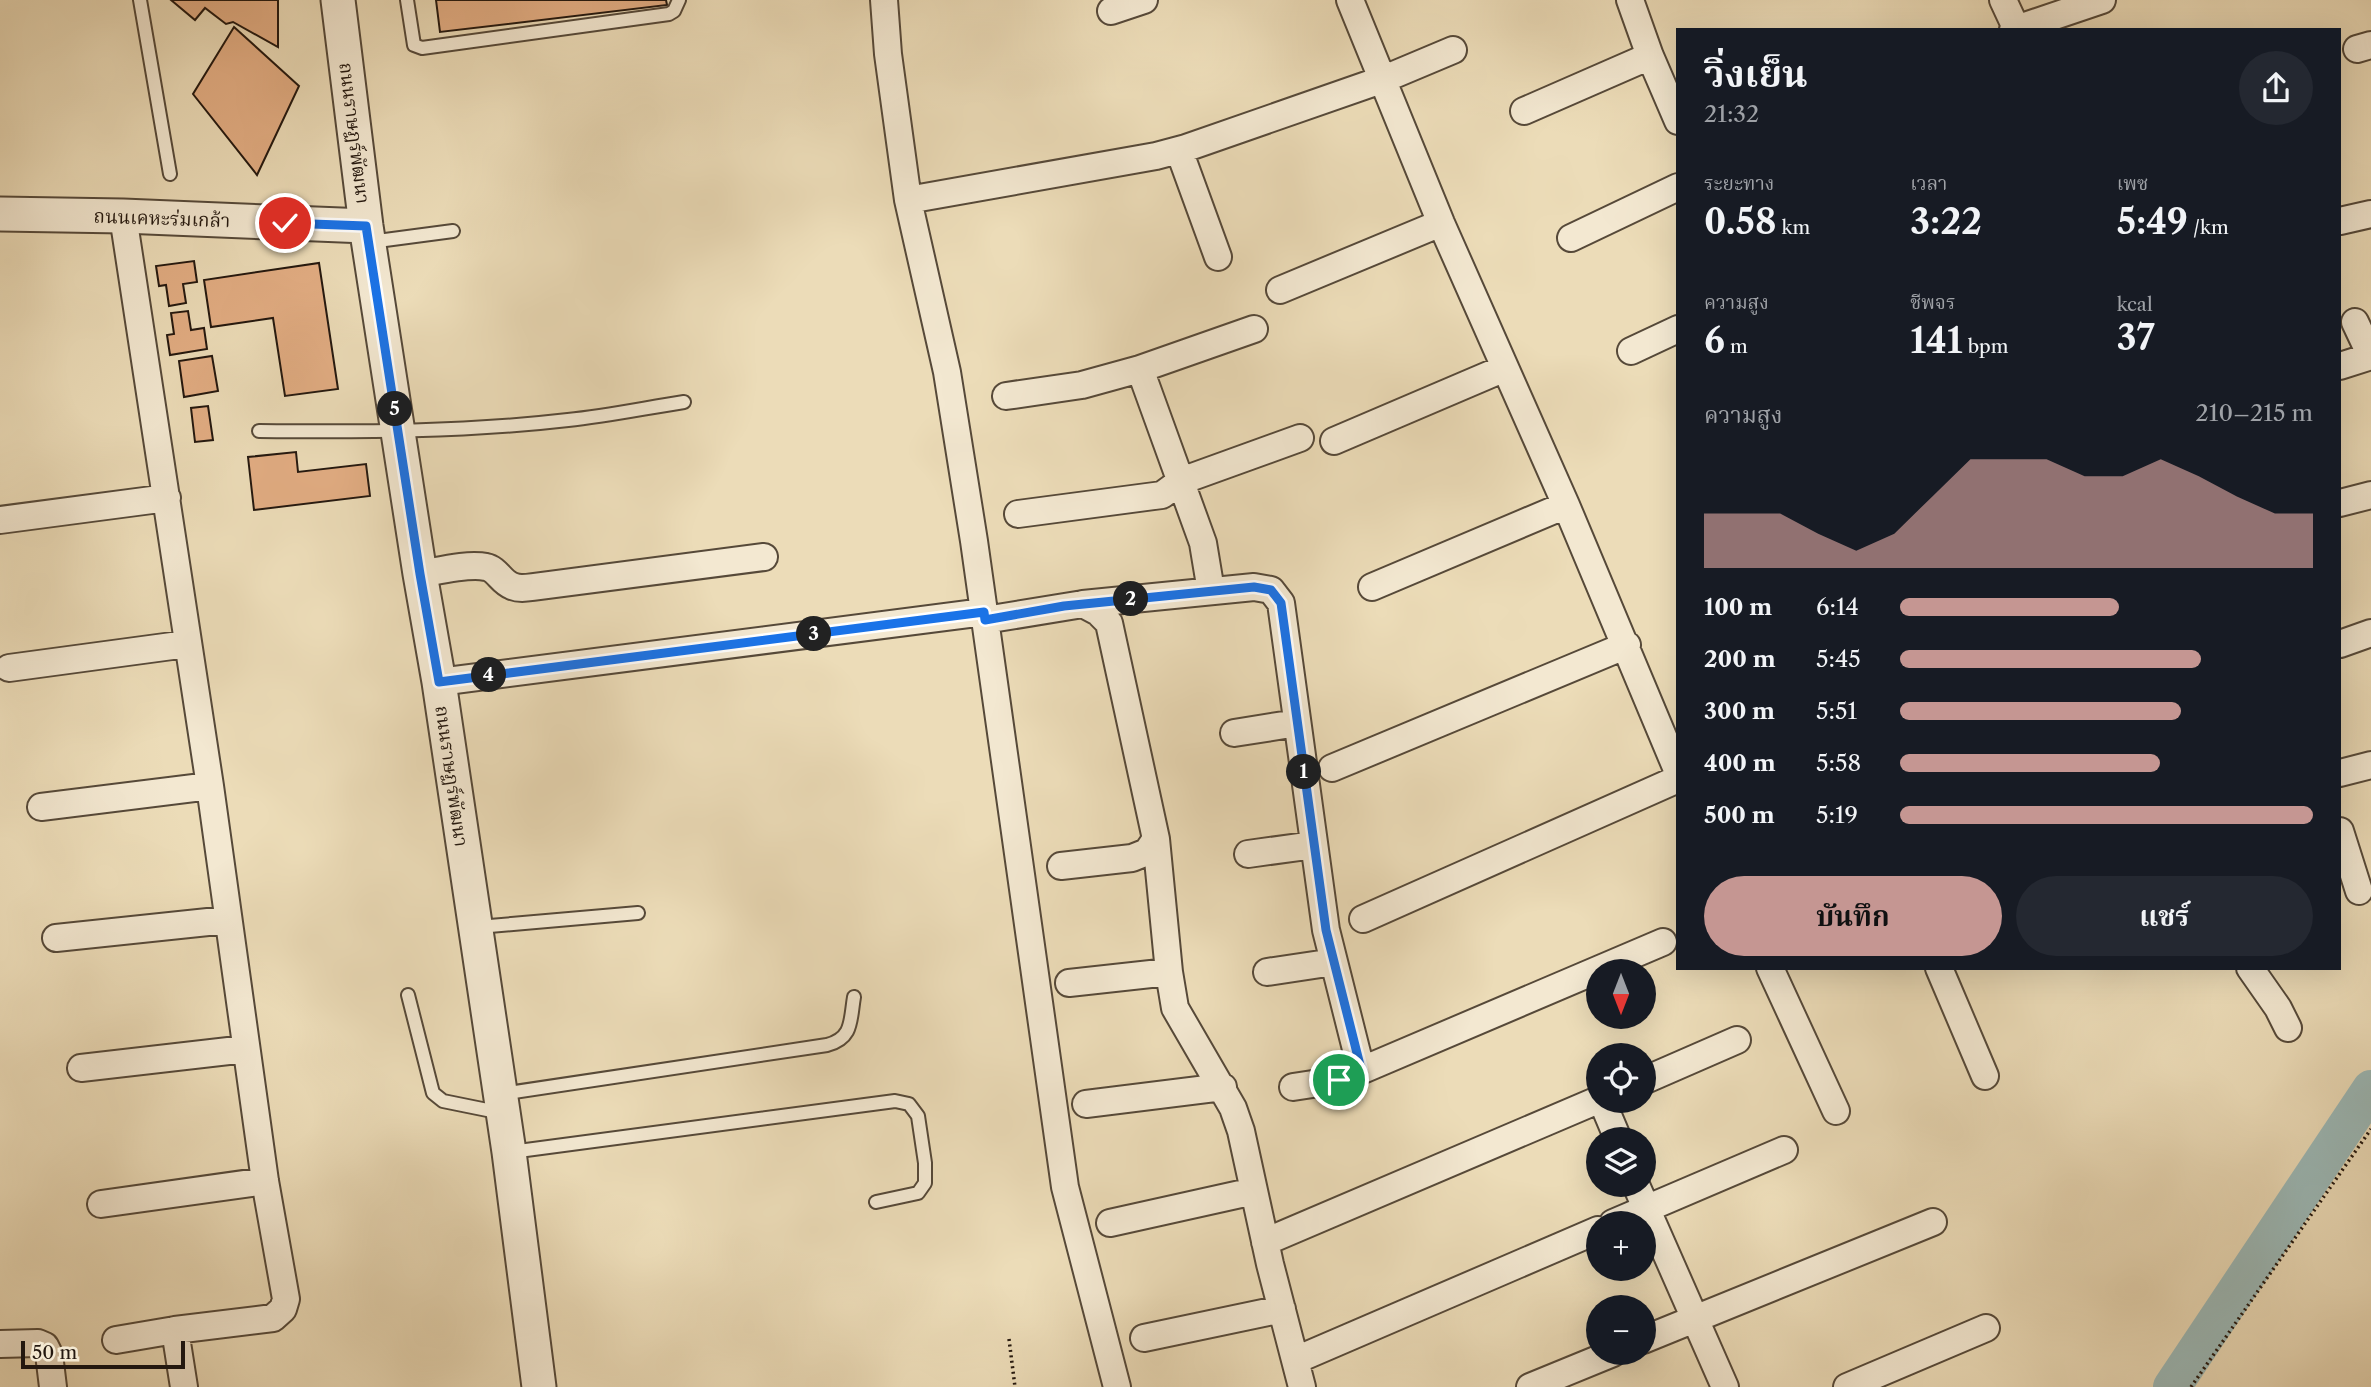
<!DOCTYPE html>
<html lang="th">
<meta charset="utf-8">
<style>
:root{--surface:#171b24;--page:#242831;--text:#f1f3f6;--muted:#9ea1a6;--accent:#c59692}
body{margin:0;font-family:"Libre Caslon Text","Noto Serif Thai",serif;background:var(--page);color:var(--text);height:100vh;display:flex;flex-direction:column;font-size:26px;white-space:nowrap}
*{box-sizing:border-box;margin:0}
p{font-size:23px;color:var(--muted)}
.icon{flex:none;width:38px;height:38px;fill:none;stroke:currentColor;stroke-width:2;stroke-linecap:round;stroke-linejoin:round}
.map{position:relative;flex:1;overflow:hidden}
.drawer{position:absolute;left:1676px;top:28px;width:665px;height:942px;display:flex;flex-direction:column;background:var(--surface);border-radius:0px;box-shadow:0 7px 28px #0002}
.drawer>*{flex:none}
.needle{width:46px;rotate:180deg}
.tools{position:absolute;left:1586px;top:959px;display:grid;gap:14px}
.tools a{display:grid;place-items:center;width:70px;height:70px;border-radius:50%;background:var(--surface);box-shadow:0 7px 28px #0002;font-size:35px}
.scale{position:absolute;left:21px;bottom:18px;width:164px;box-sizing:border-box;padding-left:7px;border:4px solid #24180f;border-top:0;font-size:19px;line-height:24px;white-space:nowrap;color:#24180f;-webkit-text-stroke:5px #f3e8d1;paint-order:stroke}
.pin{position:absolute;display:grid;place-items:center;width:60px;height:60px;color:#fff;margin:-30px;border:4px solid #fff;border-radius:50%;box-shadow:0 2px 7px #0007}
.km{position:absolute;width:35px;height:35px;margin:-18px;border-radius:50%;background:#222;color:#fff;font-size:19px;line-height:35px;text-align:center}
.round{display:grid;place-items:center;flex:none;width:74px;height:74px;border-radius:37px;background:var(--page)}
.head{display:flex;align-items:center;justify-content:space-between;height:119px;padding:0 28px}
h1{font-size:38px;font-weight:700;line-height:52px}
.stats{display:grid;grid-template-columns:repeat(3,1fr);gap:10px;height:119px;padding:7px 28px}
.stats div{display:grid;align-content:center}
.stats b{font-size:35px;font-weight:700}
.stats small{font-size:19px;font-weight:400}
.stats p{font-size:19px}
.chart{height:196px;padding:14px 28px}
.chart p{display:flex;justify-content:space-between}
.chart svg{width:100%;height:126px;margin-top:7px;fill:var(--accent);opacity:.7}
.primary-button{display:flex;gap:14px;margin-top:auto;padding:14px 28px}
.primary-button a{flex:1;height:80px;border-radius:42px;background:var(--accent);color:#111;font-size:28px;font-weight:700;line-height:80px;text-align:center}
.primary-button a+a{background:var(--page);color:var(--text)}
ul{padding:0 28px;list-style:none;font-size:23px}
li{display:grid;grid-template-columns:112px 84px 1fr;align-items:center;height:52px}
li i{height:18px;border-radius:9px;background:var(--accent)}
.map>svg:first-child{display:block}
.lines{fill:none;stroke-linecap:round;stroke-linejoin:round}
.river{stroke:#9cb9b7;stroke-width:38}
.building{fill:#e2ad83;stroke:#24180f;stroke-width:2}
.service-casing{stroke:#564939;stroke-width:16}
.minor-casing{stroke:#564939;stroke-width:30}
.tertiary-casing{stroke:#564939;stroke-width:37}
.path{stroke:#24180f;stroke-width:3.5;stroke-dasharray:2 3.5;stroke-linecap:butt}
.service{stroke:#f3e8d1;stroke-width:12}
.minor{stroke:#f3e8d1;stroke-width:26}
.tertiary{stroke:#f3e8d1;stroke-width:33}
.route-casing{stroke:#fff;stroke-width:14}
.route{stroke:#1a73e8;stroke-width:9}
.labels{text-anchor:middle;stroke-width:6;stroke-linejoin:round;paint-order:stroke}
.street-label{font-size:19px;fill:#24180f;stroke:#f3e8d1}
</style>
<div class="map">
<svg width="2371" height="1387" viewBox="0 0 2371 1387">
<rect width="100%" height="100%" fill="#ecdcb8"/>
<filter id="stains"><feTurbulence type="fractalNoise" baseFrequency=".00286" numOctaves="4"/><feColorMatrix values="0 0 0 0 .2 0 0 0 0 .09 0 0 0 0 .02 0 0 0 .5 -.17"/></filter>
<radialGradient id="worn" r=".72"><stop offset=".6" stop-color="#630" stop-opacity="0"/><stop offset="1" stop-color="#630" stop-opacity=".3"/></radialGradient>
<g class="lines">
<path class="river" d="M2172,1387l199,-298"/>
</g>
<path class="building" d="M171,0h107v47l-45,-25 -7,2 -21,-16 -10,12z
M436,0h230l1,5 -227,27z
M234,27l65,59 -42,89 -64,-81z
M194,261l3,21 -14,2 3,19 -17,3 -3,-21 -7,1 -3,-20z
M319,263l19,126 -53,7 -12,-78 -62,9 -7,-47z
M188,311l3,19 13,-2 3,21 -37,6 -3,-20 7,-1 -3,-21z
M212,356l6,35 -34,6 -5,-36z
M208,406l5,34 -18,2 -4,-34z
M296,452l2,20 68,-8 4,32 -116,14 -6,-53z"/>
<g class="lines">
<g class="service-casing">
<path id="service" d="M140,0l30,174
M407,0l7,45 8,3 247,-34 5,-3 5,-11
M370,242l83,-11
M259,431c104,1 206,1 309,-11 39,-4 77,-12 116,-18
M478,927l160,-14
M408,995l25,98 10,8 59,12
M501,1094l326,-49c26,-7 23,-24 27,-48
M511,1152l384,-51 14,3 9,12 7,47v20l-7,10 -42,9"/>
</g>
<g class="minor-casing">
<path id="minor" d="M884,0l4,54 20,146 39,172 27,169 91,646 52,200
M1350,0l91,223 125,282 112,267
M1630,0l20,56 28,65
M2003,0l14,30
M1111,11l33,-11
M2013,30l89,-30
M2357,49l14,-4
M1524,111l126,-55
M1179,150l39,107
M908,200l248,-44 30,-8 198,-69 69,-29
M123,216l87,570 55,395 21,118 -3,10 -10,9 -98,12 9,57
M2340,221l31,-7
M1571,238l107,-51
M1280,290l161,-67
M2355,322l16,34
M1631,351l47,-22
M2340,366l31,-10
M1140,369l63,174 8,48
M1006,396l76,-11 58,-16 114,-40
M1334,441l171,-73
M2340,503l31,-8
M1018,514l144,-19 19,-14 119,-43
M0,520l167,-22
M420,574c18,-3 48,-11 66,-7 11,2 15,15 26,19 6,3 14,2 21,1l231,-30
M1372,587l194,-82
M1083,604l171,-17 17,3 10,13 45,327 35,139
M985,620l98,-16 15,8 11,11 47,216 -9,13 -15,6 -71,8
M2340,644l31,-11
M9,668l178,-24
M439,682l545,-70
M1234,733l63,-10
M1332,768l295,-123
M2340,773l31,-8
M41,807l169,-21
M2340,831l19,60
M1156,839l13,133 6,36 58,100 8,23 29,133 32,123
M1248,854l66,-9
M1363,919l315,-140
M56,938l171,-18
M1770,968l66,143
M1939,968l46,108
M2250,968l28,40 10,20
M1267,972l67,-10
M1069,983l100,-11
M81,1068l165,-19
M1643,1081l94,-41
M1293,1087l46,-7 324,-138
M1602,1101l16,38
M1086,1104l137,-17
M1636,1185l89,202
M101,1204l164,-23
M1110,1223l144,-32
M1613,1223l171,-73
M1265,1242l333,-142
M1144,1338l138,-29
M116,1340l59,-10
M1643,1340l290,-118
M0,1344l38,-1 7,3 4,8 4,33
M1296,1360l302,-130
M1530,1387l83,-34
M1847,1387l139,-59"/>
</g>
<g class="tertiary-casing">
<path id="tertiary" d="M338,0l28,226 54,348 19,108 70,470 30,235
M0,214l123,2 243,10"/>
</g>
<path class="path" d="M1009,1339l6,48
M2191,1387l180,-258"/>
<use href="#service" class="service"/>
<use href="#minor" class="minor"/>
<use href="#tertiary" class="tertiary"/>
</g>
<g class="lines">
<g class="route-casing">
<path id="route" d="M285,223l81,3 54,348 19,108 545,-70 1,8 79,-14 190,-19 17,3 10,13 45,327 35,139 -22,11"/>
</g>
<use href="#route" class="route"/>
</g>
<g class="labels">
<g class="street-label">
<text transform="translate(355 133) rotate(83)" y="7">ถนนราษฏร์พัฒนา</text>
<text transform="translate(162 218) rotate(2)" y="7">ถนนเคหะร่มเกล้า</text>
<text transform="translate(452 776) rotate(82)" y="7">ถนนราษฏร์พัฒนา</text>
</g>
</g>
<rect width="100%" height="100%" filter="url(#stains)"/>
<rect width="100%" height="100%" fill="url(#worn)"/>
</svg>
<div class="tools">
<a><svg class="needle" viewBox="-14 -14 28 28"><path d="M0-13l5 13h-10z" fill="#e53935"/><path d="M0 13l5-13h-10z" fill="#9ea1a6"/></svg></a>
<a><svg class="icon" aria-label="locate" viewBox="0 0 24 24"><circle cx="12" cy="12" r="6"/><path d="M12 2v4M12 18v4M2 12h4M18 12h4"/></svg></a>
<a><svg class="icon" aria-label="layers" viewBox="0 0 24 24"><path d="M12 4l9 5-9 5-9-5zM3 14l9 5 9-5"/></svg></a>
<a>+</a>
<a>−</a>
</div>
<div class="scale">50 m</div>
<div class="pin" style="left:1339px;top:1080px;background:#1e9e55"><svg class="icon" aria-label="arrive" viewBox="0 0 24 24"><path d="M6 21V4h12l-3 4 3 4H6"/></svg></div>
<div class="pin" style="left:285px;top:223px;background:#d93025"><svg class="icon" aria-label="check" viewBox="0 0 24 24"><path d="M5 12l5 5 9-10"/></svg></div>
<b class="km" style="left:1304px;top:772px">1</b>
<b class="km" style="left:1131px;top:599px">2</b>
<b class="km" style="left:814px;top:634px">3</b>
<b class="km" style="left:489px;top:675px">4</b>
<b class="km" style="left:395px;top:409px">5</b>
<section class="drawer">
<div class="head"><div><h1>วิ่งเย็น</h1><p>21:32</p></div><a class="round"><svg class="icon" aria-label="share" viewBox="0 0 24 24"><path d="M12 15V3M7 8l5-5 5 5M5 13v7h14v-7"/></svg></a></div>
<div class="stats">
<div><p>ระยะทาง</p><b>0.58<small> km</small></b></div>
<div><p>เวลา</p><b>3:22</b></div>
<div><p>เพซ</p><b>5:49<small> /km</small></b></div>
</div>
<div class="stats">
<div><p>ความสูง</p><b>6<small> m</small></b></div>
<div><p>ชีพจร</p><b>141<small> bpm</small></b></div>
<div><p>kcal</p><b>37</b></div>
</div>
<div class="chart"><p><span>ความสูง</span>210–215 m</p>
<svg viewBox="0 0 160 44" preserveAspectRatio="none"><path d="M0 44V25L10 25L20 25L30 32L40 38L50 32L60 19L70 6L80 6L90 6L100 12L110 12L120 6L130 12L140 19L150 25L160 25V44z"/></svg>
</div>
<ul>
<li><b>100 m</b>6:14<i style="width:53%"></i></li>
<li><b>200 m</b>5:45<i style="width:73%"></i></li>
<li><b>300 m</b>5:51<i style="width:68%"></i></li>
<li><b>400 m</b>5:58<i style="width:63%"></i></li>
<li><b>500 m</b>5:19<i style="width:100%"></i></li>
</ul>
<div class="primary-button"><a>บันทึก</a><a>แชร์</a></div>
</section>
</div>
